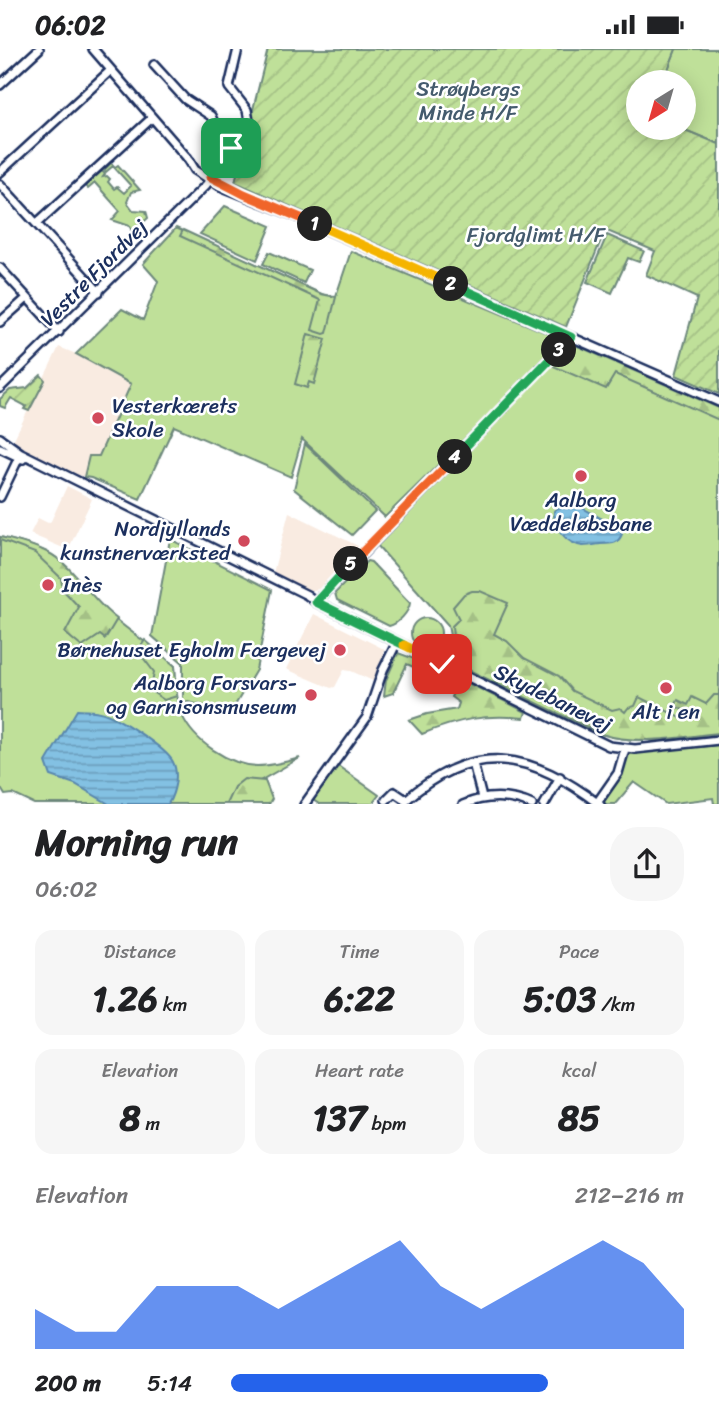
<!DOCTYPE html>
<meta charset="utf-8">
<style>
:root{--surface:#fff;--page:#f6f6f6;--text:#202124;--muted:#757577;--accent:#2563eb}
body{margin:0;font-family:Sriracha,sans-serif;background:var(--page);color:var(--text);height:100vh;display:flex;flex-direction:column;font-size:26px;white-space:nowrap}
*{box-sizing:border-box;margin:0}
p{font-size:23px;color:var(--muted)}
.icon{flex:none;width:38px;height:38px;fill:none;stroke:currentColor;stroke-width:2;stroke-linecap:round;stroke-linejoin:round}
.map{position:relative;height:755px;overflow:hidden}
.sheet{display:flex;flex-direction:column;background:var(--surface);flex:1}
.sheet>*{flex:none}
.needle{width:46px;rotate:217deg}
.tools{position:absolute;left:626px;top:21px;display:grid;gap:14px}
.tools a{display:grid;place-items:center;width:70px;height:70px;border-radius:50%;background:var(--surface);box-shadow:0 4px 18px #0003;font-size:35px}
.pin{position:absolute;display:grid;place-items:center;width:60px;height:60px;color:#fff;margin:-30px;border-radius:14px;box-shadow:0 4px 10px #0006}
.km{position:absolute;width:35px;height:35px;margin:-18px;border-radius:50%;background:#222;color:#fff;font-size:19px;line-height:35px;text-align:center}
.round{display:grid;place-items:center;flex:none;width:74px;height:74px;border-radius:28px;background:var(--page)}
.headline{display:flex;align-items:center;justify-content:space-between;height:119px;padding:0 35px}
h1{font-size:38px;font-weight:700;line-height:52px}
.figures{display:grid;grid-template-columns:repeat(3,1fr);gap:10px;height:119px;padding:7px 35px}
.figures div{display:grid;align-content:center;border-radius:18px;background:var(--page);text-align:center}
.figures b{font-size:35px;font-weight:700}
.figures small{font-size:19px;font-weight:400}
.figures p{font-size:19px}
.chart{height:196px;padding:14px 35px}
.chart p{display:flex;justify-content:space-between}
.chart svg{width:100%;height:126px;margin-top:7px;fill:var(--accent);opacity:.7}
ul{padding:0 35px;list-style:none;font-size:23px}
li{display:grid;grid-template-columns:112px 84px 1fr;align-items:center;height:52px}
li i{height:18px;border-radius:9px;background:var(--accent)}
.status{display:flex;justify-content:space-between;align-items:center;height:49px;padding:0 35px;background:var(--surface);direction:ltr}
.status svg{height:19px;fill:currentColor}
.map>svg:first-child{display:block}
.built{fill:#f9ebe1}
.green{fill:#bfe099;stroke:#6d887c;stroke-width:2}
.forest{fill:url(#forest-firs);stroke:#6d887c;stroke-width:2}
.garden{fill:url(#garden-furrows);stroke:#6d887c;stroke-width:2}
.water{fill:url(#water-rules);stroke:#5987ae;stroke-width:2}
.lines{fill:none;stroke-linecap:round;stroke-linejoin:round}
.minor-casing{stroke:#1b2f5e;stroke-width:12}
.minor{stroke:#fff;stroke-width:7}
.split-1-casing{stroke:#fff;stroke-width:14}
.split-2-casing{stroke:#fff;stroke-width:14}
.split-3-casing{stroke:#fff;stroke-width:14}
.split-4-casing{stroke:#fff;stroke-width:14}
.split-5-casing{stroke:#fff;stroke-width:14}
.split-6-casing{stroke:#fff;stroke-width:14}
.split-7-casing{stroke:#fff;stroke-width:14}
.split-1{stroke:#f0652b;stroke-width:9}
.split-2{stroke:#f5b400;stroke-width:9}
.split-3{stroke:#22a559;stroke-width:9}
.split-4{stroke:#22a559;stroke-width:9}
.split-5{stroke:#f0652b;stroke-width:9}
.split-6{stroke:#22a559;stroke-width:9}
.split-7{stroke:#f5b400;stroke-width:9}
.poi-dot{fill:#d1495b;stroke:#fff;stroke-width:2.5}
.labels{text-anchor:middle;stroke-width:5;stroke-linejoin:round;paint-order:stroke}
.park-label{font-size:21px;fill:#445b6d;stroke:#fff}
.street-label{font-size:21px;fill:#1b2f5e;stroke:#fff}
.poi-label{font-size:21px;fill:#1b2f5e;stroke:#fff;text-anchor:end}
</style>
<div class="status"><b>06:02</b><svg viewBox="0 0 49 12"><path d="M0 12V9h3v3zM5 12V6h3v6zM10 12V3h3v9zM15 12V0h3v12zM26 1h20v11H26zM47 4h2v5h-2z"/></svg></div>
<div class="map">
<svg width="719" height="756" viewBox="0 0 719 756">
<defs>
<pattern id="forest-firs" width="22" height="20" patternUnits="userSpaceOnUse" patternTransform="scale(1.75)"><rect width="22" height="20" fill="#bfe099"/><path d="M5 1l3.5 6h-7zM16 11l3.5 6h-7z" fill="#a4c086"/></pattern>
<pattern id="garden-furrows" width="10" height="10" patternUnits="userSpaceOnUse" patternTransform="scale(1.75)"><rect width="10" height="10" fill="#bfe099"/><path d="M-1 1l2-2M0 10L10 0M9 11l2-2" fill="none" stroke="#a4c086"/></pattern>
<pattern id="water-rules" width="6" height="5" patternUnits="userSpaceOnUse" patternTransform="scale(1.75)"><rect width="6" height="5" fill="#83c1e3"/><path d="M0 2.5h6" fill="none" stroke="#6a9dbb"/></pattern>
</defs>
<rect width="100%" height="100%" fill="#fff"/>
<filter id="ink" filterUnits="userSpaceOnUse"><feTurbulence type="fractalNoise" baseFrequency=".0143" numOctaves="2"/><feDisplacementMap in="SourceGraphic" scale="14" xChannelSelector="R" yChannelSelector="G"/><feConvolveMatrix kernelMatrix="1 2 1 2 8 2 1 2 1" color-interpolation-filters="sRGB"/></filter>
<g filter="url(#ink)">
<path class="built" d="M59,298l17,7 55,30 9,115 -49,-21 -18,-4 -48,-24 -12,-9z
M67,437l25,13 -24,51 -38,-16 8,-16 10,5 3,-2z
M289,463l71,35 -41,42 -10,2 -36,-18z
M314,565l70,35v10l-11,22 -22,-10 -7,-1 -9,17 -4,1 -45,-19z"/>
<path class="green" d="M676,0h43v95l-39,-16h4v-46h-21z
M111,114l4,4 3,-2 22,25 -9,2 -4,10 6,8 13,1 2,7 -16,15 -2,-7 -18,-6 8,-9 -25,-28 -7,6 -3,-3 17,-15 3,3 -2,3 4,-1 3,3 -2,3 6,7 3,-2 7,6 7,-7 -18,-20 -7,6 -2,-2z
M225,157l46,20 -14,34 -57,-26z
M176,179l148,67 12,1 15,-45 203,85 5,6 -3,7 -171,168 -83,-78 -11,38 -117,-51 -34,73 -49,-21 -7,-1 5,-21h10l32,-72 -55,-30 46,-45 21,11 15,-39 -15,-17z
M269,203l41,18 -6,13 -41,-19z
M578,297l141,62v325c-40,4 -79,13 -118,1l-159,-75 8,-23 -2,-11 -72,-81 190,-195z
M305,395l70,67 -23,24 -58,-46z
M0,488c23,6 46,11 64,27 14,14 24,32 39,45 23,20 49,37 72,57 1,16 1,34 7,49 11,26 47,50 75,51 15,0 29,-4 43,-8l-63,36 -7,10h-196l-21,-10 -8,1 -5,-8z
M170,490l102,51 -16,80 -25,42 -48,-11v-38l-31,-27z
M367,512l4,1 39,41c-1,9 -12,21 -21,23l-52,-26 -2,-7z
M411 584a15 15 0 1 1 30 0a15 15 0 1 1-30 0Z
M719,696v59h-5l-1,-6 -47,6 -32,-22 -19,22h-10l-1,-3 18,-28 6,-20z
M338,717l41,29 -7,9h-53l-6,-4z"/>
<path class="forest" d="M183,181l138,64 15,3 -9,36 -3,1 -12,-4 8,-30 -140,-64z
M308,285l18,5 -12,45 -5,-2 -2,6 -12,-4z
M578,297l141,62v12l-104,-46 -9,15 -55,-24 15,-16z
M0,488c16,4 32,7 47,15 27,13 44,49 70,67l-12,20 -5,-4 -18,12 -17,-14 14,-26 -16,-17 -2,-12 -26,-25 -35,-13z
M472,542h8l28,12 -14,31 13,7 17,17 35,18 13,15 40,19 8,-2 5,4 3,-4 7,-2 4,-9 42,21 4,-7 -10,-5 3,-6 10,5 4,-8 14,7 8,-9h5v38c-40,4 -79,13 -118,1l-157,-76 9,-20 -1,-12 7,-7 -6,-12 11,-13z
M145,591l30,26 2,30 -13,4 -13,-9 3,-19 -16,-21z
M398,604l39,14 -4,9 -26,-12 -14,29 -9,3 2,-16z
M460,630l66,33 -2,6c-39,-4 -65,1 -102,16l-13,-14 18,-6 30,-5 2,-6 -8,-6z
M244,730l21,2 7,18 -3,5h-43l8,-17z"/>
<path class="garden" d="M268,0h408l-13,33h-24v46h41l39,16v250l-43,-19 21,-77 -51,-23 9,-24 -50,-21 -39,97 -331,-145z
M607,186l37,16 -5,11 -11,-4 -16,35 -25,-11z
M41,326l4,5 -16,31 -5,-2 2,-3 -15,-8 -6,10 -5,-2v-7l10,-9 17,-2z"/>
<path class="water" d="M568,453l9,3 43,24 2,5c-5,12 -11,9 -22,10 -6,1 -11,2 -17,2 -16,-2 -30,-18 -29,-35l8,-7z
M77,661c7,1 16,0 23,2 15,3 66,36 73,50 6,12 2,30 -5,42h-59l-34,-20 -24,-8 -5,-14z"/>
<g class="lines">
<g class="minor-casing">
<path id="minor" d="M93,0l97,112
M154,16l31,34 26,17 8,18 12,15
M0,36l39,-36
M187,108l8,13 25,16 78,31 421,185
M0,123l111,-102
M0,135l99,108
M37,174l115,-105
M0,219l59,64
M0,273l27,-24
M0,339l206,-203 24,-33 19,-31 -2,-11 -18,-23 9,-38
M0,389l21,15 286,142 9,7 293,144 26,3 84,-9
M0,399l23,11
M0,448l21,-44
M316,553l255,-265
M473,714l9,35
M386,751l8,-8 12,8c70,-61 125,-47 194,5
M597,754l21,-30 7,-24
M304,756l63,-88 16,-47 14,-28
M463,756c22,-10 47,-10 69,0
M544,756l16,-28"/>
</g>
<use href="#minor" class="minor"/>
</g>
</g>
<g class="lines" filter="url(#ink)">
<g class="split-1-casing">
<path id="split-1" d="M231,99l-20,29 33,17 71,30"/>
</g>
<g class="split-2-casing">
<path id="split-2" d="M315,175l136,60"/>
</g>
<g class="split-3-casing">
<path id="split-3" d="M451,235l120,53 -12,13"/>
</g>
<g class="split-4-casing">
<path id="split-4" d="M455,408l104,-107"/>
</g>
<g class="split-5-casing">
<path id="split-5" d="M351,515l104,-107"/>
</g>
<g class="split-6-casing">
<path id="split-6" d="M351,515l-35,38 88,43"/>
</g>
<g class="split-7-casing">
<path id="split-7" d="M404,596l38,19"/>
</g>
<use href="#split-1" class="split-1"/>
<use href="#split-2" class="split-2"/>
<use href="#split-3" class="split-3"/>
<use href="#split-4" class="split-4"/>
<use href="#split-5" class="split-5"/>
<use href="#split-6" class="split-6"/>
<use href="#split-7" class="split-7"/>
</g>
<g class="poi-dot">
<circle cx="98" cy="369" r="7"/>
<circle cx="581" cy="427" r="7"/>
<circle cx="244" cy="492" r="7"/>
<circle cx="48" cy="536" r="7"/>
<circle cx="340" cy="601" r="7"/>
<circle cx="666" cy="639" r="7"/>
<circle cx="311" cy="646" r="7"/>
</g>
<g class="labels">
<g class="park-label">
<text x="468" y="47">Strøybergs<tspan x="468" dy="24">Minde H/F</tspan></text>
<text x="536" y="193">Fjordglimt H/F</text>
</g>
<g class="street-label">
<text transform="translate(94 224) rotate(-45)" y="7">Vestre Fjordvej</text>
<text transform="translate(553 649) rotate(26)" y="7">Skydebanevej</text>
</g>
<g class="poi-label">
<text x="112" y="364" text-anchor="start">Vesterkærets<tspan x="112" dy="24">Skole</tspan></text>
<text x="581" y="458" text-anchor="middle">Aalborg<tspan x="581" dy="24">Væddeløbsbane</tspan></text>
<text x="230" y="487">Nordjyllands<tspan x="230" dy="24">kunstnerværksted</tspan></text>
<text x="62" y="543" text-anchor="start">Inès</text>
<text x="326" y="608">Børnehuset Egholm Færgevej</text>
<text x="297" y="641">Aalborg Forsvars-<tspan x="297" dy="24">og Garnisonsmuseum</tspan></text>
<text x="666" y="670" text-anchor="middle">Alt i en</text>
</g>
</g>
</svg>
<div class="tools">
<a><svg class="needle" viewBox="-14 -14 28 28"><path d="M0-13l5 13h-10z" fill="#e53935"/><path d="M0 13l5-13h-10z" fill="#757577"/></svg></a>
</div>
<div class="pin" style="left:231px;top:99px;background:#1e9e55"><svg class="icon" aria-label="arrive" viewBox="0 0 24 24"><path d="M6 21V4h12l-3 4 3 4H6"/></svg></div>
<div class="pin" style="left:442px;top:615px;background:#d93025"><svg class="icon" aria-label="check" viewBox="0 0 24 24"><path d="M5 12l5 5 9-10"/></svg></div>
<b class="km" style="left:315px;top:175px">1</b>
<b class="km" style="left:451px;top:235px">2</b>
<b class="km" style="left:559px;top:301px">3</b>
<b class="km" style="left:455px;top:408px">4</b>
<b class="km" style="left:351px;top:515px">5</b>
</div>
<section class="sheet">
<div class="headline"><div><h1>Morning run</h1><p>06:02</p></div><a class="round"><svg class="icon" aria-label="share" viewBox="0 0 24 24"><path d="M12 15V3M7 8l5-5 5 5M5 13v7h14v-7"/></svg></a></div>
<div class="figures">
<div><p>Distance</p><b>1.26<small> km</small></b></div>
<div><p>Time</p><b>6:22</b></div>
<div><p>Pace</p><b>5:03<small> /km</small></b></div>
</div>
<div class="figures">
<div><p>Elevation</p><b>8<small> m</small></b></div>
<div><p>Heart rate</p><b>137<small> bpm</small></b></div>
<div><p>kcal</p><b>85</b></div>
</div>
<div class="chart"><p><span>Elevation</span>212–216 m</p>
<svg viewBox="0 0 160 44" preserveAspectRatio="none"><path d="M0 44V30L10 38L20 38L30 22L40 22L50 22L60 30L70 22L80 14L90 6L100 22L110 30L120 22L130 14L140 6L150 14L160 30V44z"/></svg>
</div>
<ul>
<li><b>200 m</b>5:14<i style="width:70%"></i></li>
</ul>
</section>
